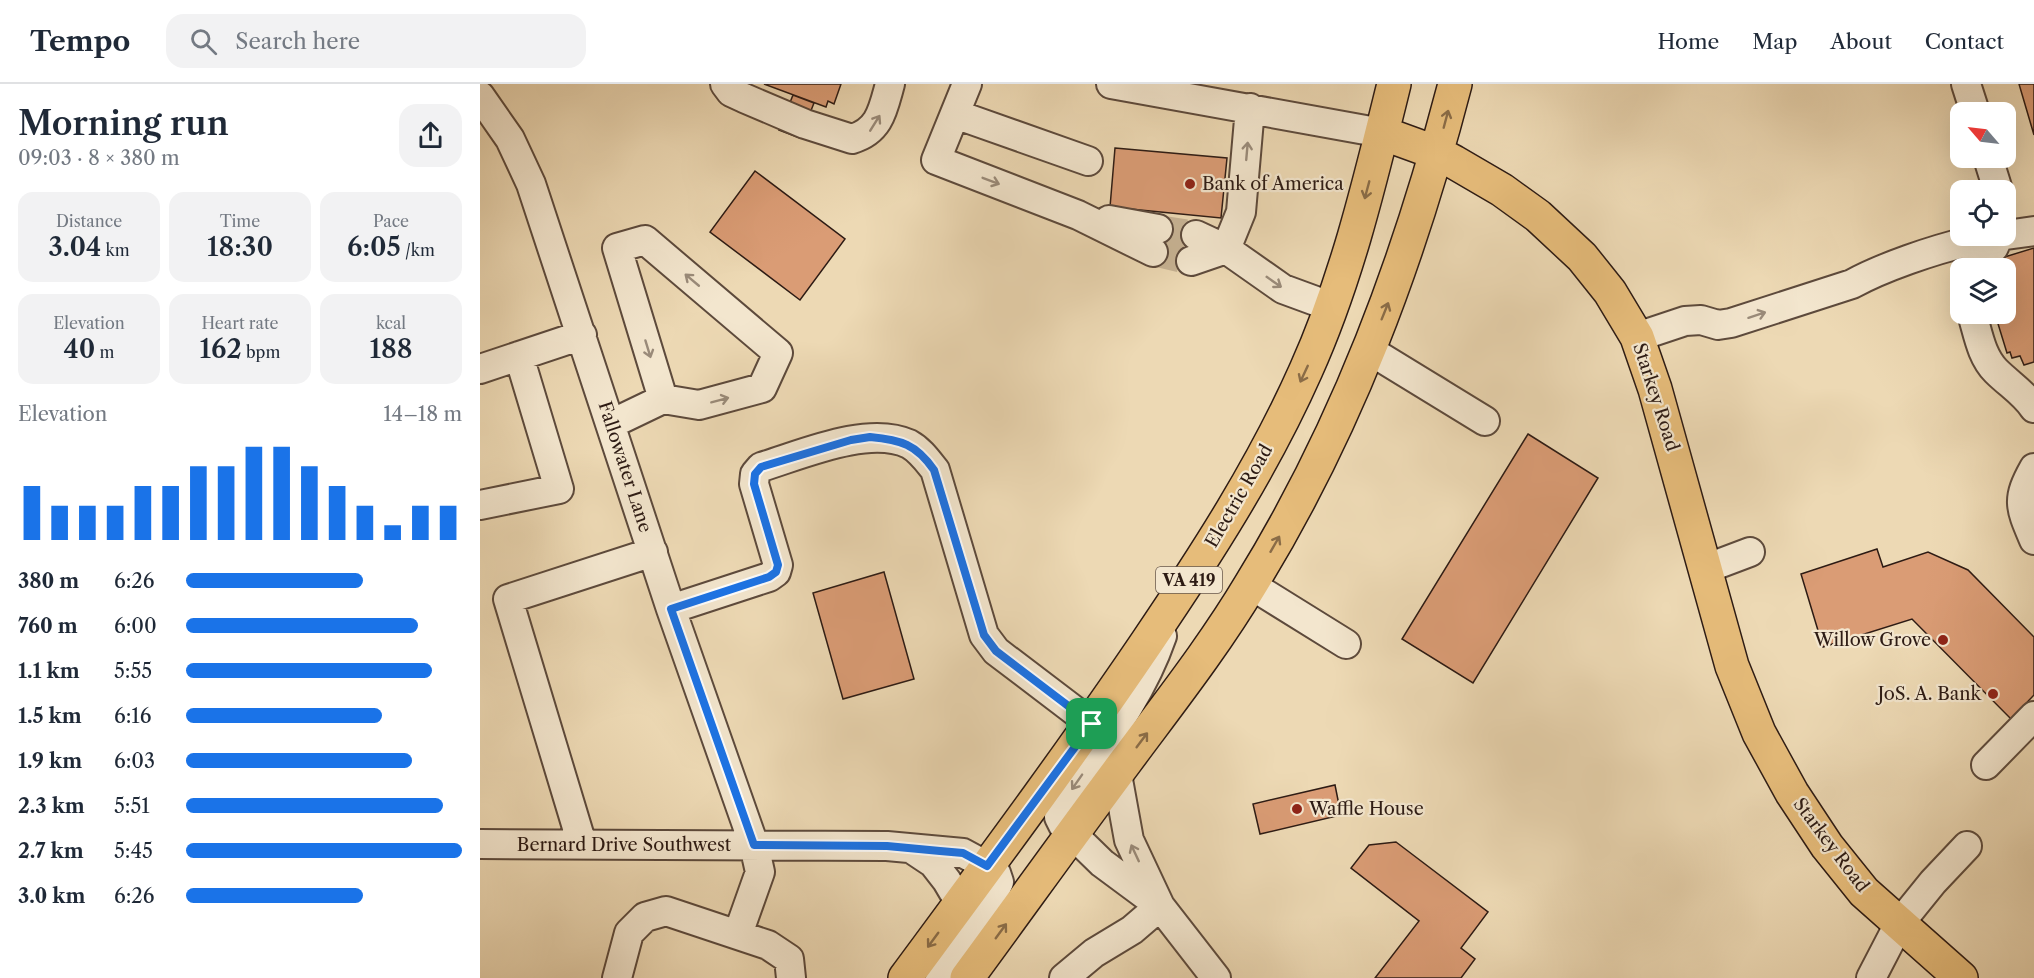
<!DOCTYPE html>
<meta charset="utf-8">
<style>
:root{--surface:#fff;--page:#f2f2f3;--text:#1f2937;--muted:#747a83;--line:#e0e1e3;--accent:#1a73e8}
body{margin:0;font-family:"Libre Caslon Text",serif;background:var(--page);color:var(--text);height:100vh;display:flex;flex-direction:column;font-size:22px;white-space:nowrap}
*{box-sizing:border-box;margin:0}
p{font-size:20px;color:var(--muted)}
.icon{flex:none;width:33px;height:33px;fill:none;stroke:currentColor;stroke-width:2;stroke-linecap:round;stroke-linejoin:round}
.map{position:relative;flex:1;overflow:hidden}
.side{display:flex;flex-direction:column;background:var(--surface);width:480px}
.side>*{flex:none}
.needle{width:39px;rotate:298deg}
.fabs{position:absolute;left:1470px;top:18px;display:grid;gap:12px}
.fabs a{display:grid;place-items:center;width:66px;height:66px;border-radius:12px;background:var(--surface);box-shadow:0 6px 24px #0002;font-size:30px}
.pin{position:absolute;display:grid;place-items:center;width:51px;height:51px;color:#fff;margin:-26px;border-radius:12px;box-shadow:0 3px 9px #0006}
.round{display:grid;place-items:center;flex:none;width:63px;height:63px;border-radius:18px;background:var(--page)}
.head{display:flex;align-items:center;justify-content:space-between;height:102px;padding:0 18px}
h1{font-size:33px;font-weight:600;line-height:45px}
.stats{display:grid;grid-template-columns:repeat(3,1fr);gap:9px;height:102px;padding:6px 18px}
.stats div{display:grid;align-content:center;border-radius:15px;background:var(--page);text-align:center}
.stats b{font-size:26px;font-weight:600}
.stats small{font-size:16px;font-weight:400}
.stats p{font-size:16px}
.chart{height:168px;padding:12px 18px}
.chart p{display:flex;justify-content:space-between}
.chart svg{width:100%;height:108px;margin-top:6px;stroke:var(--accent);stroke-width:6}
ul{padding:0 18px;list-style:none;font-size:20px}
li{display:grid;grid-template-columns:96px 72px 1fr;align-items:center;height:45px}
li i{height:15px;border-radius:8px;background:var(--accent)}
header{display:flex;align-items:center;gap:36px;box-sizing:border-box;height:84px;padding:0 30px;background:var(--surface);border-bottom:2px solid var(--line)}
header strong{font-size:28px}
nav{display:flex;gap:33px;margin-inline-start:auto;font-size:21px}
.search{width:420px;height:54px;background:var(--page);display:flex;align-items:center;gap:15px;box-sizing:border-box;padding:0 21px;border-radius:18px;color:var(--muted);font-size:22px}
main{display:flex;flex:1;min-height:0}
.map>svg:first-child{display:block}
.building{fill:#da9c75;stroke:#2d1b14;stroke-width:1.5}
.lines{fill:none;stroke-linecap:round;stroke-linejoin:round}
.minor-tunnel{stroke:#c7b394;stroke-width:28;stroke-dasharray:28 14;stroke-linecap:butt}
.minor-casing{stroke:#5d4a3c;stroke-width:32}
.major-casing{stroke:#2d1b14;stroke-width:36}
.minor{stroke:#f3e6ce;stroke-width:28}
.major{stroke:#e6bc7a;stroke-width:33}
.oneway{stroke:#8a6c47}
.oneway2{stroke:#9a8b7a}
.route-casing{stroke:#fff;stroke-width:12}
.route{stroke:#1a73e8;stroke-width:8}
.poi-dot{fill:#8f2418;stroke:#f3e6ce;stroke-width:2}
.labels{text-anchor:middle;stroke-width:4.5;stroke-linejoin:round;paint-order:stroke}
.shield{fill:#f3e6ce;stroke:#68584c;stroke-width:1.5}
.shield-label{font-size:16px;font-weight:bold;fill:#2d1b14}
.poi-label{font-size:18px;fill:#2d1b14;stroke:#f3e6ce;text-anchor:start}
.street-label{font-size:18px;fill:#2d1b14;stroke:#f3e6ce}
</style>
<header>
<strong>Tempo</strong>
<div class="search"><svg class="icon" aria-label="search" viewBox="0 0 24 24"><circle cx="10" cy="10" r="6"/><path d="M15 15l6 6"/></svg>Search here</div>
<nav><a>Home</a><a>Map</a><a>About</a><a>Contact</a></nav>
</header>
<main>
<section class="side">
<div class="head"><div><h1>Morning run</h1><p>09:03 · 8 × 380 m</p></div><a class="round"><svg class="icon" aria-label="share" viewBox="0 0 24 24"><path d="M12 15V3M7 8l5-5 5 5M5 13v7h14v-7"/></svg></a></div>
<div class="stats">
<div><p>Distance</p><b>3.04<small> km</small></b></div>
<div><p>Time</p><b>18:30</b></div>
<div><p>Pace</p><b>6:05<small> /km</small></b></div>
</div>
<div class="stats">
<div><p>Elevation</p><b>40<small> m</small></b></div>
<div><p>Heart rate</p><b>162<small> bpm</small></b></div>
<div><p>kcal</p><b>188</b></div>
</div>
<div class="chart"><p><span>Elevation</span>14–18 m</p>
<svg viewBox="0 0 160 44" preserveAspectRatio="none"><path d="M5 44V22M15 44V30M25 44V30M35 44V30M45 44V22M55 44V22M65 44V14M75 44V14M85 44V6M95 44V6M105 44V14M115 44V22M125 44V30M135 44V38M145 44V30M155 44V30"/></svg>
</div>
<ul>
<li><b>380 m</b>6:26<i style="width:64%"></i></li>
<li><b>760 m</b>6:00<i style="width:84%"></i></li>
<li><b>1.1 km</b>5:55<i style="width:89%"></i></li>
<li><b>1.5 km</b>6:16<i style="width:71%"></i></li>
<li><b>1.9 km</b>6:03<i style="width:82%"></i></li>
<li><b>2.3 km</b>5:51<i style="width:93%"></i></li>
<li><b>2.7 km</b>5:45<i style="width:100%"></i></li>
<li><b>3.0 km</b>6:26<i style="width:64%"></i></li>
</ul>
</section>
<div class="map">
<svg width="1554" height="894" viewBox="0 0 1554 894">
<rect width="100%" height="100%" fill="#edd9b4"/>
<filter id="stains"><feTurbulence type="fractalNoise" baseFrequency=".00333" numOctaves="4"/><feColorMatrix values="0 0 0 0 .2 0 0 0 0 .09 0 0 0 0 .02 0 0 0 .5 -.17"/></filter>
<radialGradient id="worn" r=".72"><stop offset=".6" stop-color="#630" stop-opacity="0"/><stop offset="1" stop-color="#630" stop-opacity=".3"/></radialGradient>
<path class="building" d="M284,0h77l-7,20 -6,-3 -2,6z
M1539,0h15v51z
M313,11l21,8 -14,35 -21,-8z
M635,64l112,10 -6,60 -111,-11z
M275,87l90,68 -45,61 -90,-68z
M1554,164v114l-10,3 -4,-9 -8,2 -2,-6 -3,1 -12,-39h11v-46h-5l-3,-9z
M1048,350l70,44 -125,205 -71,-44z
M1397,465l6,18 45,-15 40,18 66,67v58l-23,24 -99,-100 -89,28 -22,-73z
M404,488l30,107 -71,20 -30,-106z
M855,701l6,30 -81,19 -7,-30z
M916,758l92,70 -27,36 14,11 -14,19h-86l44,-57 -68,-53 18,-23z"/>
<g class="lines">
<path class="minor-tunnel" d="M678,145l38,6
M673,168l38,9"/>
<g class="minor-casing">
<path id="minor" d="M245,0l6,8 13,6 61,26 47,15c28,-8 31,-30 38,-55
M487,0l-31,76 142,55 75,37
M631,0l271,49
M1486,0l9,28
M0,12l30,43 21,45 140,425 83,236 6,27 -22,62
M475,30l133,47
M1508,74l10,32
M629,136l49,9
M716,151l30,14 57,40 49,18
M1526,151l28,-4
M711,177l35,-12 15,-37 9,-104
M1492,184l22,-21 5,-11h4
M1492,230c6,19 9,42 24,57 13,13 28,22 38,37
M1157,253l48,-16 16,-1 17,5 13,-2 121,-39c31,-17 81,-34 115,-42 11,-3 23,-4 33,-6
M889,266l116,71
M0,285l102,-34
M131,340l52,-25 36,6 63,-17 16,-35 -133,-113 -28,8 46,151
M1554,384c-18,32 -14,39 0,72
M0,421l79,-16 -40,-133
M1225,485l45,-17
M771,501l95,59
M191,525l98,-32 7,-5 2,-7 -24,-81 1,-10 6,-7c40,-12 107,-42 148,-23 11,6 18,16 26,26l49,165 12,16 96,73
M1506,681l48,-49
M637,690l12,66 31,66 56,72
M0,760l407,2 76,7 24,13 9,7 3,9c-15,35 -40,64 -59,96
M102,760l-74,-245 145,-47
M432,765l21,14 14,18 13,22
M680,822l-58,-43 -39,-38 -4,-8 1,-9 6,-10c37,-53 75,-101 96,-162
M137,894l12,-45 16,-16 21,-6 102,34 21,14 2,19
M584,894l30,-25 38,-23 28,-24
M1391,894l28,-54 34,-42 34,-36"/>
</g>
<g class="major-casing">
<path id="major" d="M902,49l55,20 17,9 48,28 36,26 44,41 28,35 27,45 18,52 77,277 27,67 33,60 35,53 37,46 97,86
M425,894c82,-111 164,-221 242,-336 59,-87 116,-175 159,-272 41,-91 64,-189 88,-286
M487,894c53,-72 105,-145 159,-217 43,-58 88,-115 125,-177 96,-156 158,-323 204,-500"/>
</g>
<use href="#minor" class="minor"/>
<use href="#major" class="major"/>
</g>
<defs><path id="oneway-shaft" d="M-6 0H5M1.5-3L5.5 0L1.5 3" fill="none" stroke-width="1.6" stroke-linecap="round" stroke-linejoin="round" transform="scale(1.5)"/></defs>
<g class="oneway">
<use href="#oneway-shaft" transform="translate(966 35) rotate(-75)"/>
<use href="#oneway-shaft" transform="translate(887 106) rotate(105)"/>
<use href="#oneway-shaft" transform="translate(905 227) rotate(-68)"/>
<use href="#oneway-shaft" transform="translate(824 290) rotate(115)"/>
<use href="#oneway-shaft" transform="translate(795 460) rotate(-60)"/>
<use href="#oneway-shaft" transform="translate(662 656) rotate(-53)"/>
<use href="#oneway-shaft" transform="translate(521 847) rotate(-54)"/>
<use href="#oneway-shaft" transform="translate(453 856) rotate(126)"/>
</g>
<g class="oneway2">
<use href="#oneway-shaft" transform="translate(395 39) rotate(-58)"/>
<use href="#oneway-shaft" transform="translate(767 67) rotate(-85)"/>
<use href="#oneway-shaft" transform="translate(511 97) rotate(21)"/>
<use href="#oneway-shaft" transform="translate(212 196) rotate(-140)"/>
<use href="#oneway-shaft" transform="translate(794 198) rotate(35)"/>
<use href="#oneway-shaft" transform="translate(1277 231) rotate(-18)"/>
<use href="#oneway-shaft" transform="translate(168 265) rotate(73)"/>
<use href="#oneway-shaft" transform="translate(240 316) rotate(-15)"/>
<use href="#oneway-shaft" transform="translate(597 698) rotate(125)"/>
<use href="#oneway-shaft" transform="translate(655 769) rotate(-115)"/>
</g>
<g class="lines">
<g class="route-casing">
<path id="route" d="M390,353c31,3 46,7 64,33l50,165 12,16 96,73 -105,142 -24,-13 -23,-2 -53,-5 -133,-1 -83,-236 98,-32 7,-5 2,-7 -24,-81 1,-10 6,-7 90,-27z"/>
</g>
<use href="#route" class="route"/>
</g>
<g class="poi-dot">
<circle cx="710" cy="100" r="6"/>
<circle cx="1463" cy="556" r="6"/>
<circle cx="1513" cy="610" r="6"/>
<circle cx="817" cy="725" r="6"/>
</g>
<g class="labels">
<rect class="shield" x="676" y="483" width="66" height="26" rx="4.5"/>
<g class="shield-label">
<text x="709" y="502">VA 419</text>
</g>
<g class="poi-label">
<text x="722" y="106">Bank of America</text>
<text x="1451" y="562" text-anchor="end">Willow Grove</text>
<text x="1501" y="616" text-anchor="end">JoS. A. Bank</text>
<text x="829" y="731">Waffle House</text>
</g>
<g class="street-label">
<text transform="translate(1176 313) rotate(72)" y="6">Starkey Road</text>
<text transform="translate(145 383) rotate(72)" y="6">Fallowater Lane</text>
<text transform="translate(759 412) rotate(-60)" y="6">Electric Road</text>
<text x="144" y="767">Bernard Drive Southwest</text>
<text transform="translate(1351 761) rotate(53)" y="6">Starkey Road</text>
</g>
</g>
<rect width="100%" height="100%" filter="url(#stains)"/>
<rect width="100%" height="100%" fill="url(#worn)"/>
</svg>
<div class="fabs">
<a><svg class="needle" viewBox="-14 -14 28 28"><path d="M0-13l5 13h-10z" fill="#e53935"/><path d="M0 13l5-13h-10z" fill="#747a83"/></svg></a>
<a><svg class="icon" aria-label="locate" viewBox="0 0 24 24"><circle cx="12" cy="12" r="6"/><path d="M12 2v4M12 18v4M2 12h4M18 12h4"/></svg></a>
<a><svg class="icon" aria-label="layers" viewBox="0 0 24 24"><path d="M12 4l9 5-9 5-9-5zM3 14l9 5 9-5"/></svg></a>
</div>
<div class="pin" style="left:612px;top:640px;background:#1e9e55"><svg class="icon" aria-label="arrive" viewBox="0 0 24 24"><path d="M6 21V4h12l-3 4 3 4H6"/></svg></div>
</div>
</main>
